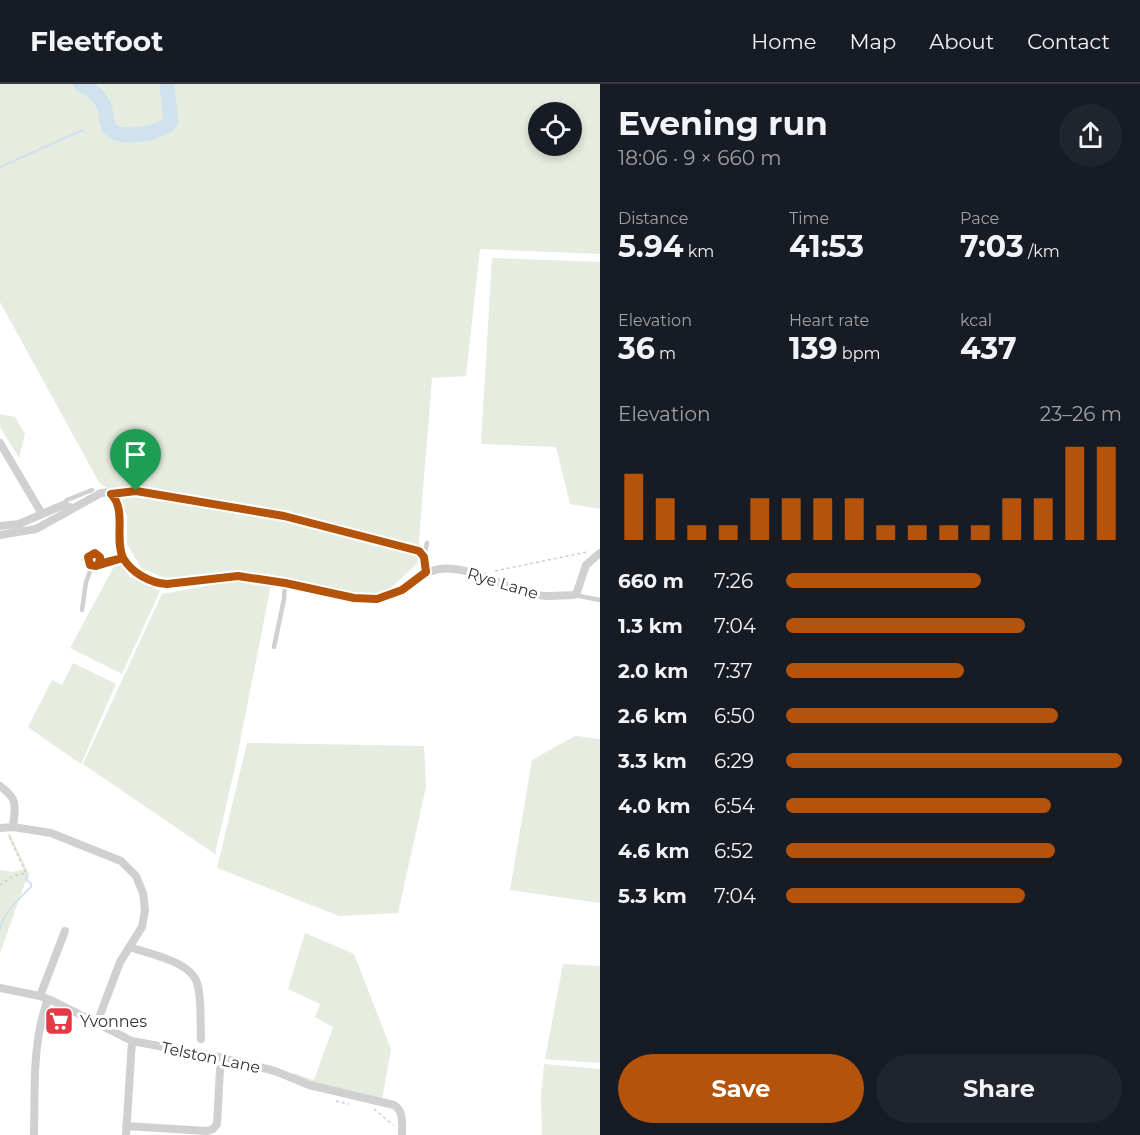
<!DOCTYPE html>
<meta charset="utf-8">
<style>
:root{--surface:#171b24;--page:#20242c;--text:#f1f3f6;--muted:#9ea1a6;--line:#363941;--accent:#b45309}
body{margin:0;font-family:Montserrat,sans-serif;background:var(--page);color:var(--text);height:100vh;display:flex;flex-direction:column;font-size:22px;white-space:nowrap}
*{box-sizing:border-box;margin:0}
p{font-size:20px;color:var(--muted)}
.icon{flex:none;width:33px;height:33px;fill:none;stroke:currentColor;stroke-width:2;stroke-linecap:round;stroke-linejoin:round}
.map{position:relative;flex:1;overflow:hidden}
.drawer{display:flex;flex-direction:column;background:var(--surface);width:540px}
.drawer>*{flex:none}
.fabs{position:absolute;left:528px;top:18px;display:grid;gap:12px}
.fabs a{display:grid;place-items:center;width:54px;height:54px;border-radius:50%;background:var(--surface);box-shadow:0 3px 9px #0003;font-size:30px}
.pin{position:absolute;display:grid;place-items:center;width:51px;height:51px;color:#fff;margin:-62px -26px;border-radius:50% 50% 50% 0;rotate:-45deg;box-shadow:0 0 6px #0007}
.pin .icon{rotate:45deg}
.round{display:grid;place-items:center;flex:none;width:63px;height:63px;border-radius:32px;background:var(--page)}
.overview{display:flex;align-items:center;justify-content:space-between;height:102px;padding:0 18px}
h1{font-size:33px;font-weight:700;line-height:45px}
.stats{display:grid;grid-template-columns:repeat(3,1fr);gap:9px;height:102px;padding:6px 18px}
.stats div{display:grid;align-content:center}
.stats b{font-size:30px;font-weight:700}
.stats small{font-size:16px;font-weight:400}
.stats p{font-size:16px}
.chart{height:168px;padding:12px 18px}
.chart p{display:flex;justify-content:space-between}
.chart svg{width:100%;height:108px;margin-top:6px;stroke:var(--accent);stroke-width:6}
.primary-button{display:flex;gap:12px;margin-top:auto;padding:12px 18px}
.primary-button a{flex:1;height:69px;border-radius:36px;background:var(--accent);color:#fff;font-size:24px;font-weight:700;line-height:69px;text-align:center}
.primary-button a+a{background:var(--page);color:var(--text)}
ul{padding:0 18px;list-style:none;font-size:20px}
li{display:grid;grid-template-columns:96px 72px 1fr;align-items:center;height:45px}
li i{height:15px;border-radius:8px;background:var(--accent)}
header{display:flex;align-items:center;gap:36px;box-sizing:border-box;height:84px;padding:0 30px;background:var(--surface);border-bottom:2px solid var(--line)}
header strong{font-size:28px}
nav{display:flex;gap:33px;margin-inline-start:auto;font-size:21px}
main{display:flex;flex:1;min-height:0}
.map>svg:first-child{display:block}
.green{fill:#e6ecdf;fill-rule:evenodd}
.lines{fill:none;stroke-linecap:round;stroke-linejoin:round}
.stream{stroke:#cfe2ee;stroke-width:2}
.river{stroke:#cfe2ee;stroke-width:15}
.building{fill:#1a1a1a}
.path{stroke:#cdcdcd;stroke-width:1.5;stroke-dasharray:3 3;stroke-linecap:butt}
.service{stroke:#d0d0d0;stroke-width:4.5}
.minor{stroke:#d0d0d0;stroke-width:8}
.route-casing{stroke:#fff;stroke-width:12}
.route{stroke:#b45309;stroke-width:8}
.labels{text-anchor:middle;stroke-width:6;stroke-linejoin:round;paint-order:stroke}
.street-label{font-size:16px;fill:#333;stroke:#fff}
.poi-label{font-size:16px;fill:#333;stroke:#fff;text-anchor:start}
</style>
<header>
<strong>Fleetfoot</strong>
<nav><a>Home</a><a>Map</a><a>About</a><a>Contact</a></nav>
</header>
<main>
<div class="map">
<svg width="600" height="1051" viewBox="0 0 600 1051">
<rect width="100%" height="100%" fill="#fff"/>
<path class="green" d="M0,0h600v170l-120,-5 -14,127 -34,2 -15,186 -33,30 -39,-2 -108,-22 -70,9 -26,-11 -14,-24v-28l-11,-24 -16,-8 -100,-182zM538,28h34v34h-34z
M492,174l108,4v247l-30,-5 -14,-57 -75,-3z
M0,330l15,3 10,17 -6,24 -19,-31z
M118,475l12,18 30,14 -38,83 -52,-26z
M237,496l34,5 -36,182 -20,87 -132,-90 79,-170z
M73,579l43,21 -35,80 -53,-37 24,-47 10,5z
M575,652l25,3v164l-90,-13 22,-130z
M247,659l177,3 2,41 -28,126 -59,3 -122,-48z
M7,750h3l19,40 -1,6 -3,3 -25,70v-83l13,2 11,-3z
M305,849l49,21 37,95 -9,51 -90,-23 1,-4 21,7 19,-53 -18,-10 5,-13 -32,-15z
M563,880l37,2v97l-55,-4z
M544,980l56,5v66h-58l-1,-40z"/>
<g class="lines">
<path class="stream" d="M0,83l83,-37
M0,845c3,-16 20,-31 31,-42v-4l-5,-3 1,-4"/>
<path class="river" d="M81,0c14,8 23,14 25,31 1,5 1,10 4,14 11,12 52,4 61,-7l-4,-38"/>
</g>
<path class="building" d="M50,931h12l1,13h-2v3h-10v-2h-2z"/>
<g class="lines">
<path class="path" d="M121,408l15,-1 148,25 135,35
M495,487l92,-19
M0,801l13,-9 13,-3 -17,-37
M336,1017l13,3
M374,1025l19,16"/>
<path class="service" d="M63,421l4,-5 25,-10
M88 476a6 6 0 1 1 12 0a6 6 0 1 1-12 0Z
M99,480l24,-6
M425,488l-1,-15 3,-14
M574,511l26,5
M82,526l4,-28 6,-16
M274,563l10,-48 1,-16"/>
<path class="minor" d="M0,359l42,71
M0,442l19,-2 44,-19 10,3
M0,451l36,-6 65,-36c27,-5 15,40 18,54 4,21 29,35 48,37 43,-6 76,-10 119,-1 25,5 65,20 90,16 32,-4 43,-35 78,-30 28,3 52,19 78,25 13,4 29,1 42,1l3,-3 9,-27 14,-12
M0,702c19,14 15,20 13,41
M0,744l13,-1 38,6 70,28 15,15 7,17 2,17 -3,17 -22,35 -23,61
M129,863c19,6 62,15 68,36 5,15 3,39 4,56
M0,904l40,8 13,5 79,40 86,16 57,14 34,14 85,20c10,6 8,19 8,30
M40,912l25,-65
M126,1042l81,5 6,-2 4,-5 3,-55
M34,1051c1,-46 -2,-93 14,-136
M126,1051l6,-94"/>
</g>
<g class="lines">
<g class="route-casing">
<path id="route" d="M136,407l-25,3c16,16 3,44 12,64l-27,8 -6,-1 -2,-8 7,-4 5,4 -1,7 24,-6c9,15 27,25 44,26l71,-8 47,7 69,15 23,1 25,-9 24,-18 -2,-15 -5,-6 -135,-35 -148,-25"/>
</g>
<use href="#route" class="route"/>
</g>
<defs>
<g id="supermarket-square" transform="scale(1.5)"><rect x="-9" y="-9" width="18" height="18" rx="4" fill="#e63946" stroke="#fff"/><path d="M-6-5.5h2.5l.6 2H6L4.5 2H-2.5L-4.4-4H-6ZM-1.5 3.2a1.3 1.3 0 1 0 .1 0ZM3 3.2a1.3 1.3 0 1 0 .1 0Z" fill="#fff"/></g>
</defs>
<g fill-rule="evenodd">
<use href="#supermarket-square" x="59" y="937"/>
</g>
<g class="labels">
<g class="street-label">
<text transform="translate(503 499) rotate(17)" y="6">Rye Lane</text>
<text transform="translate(211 973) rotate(12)" y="6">Telston Lane</text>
</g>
<g class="poi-label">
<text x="80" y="943">Yvonnes</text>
</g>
</g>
</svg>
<div class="fabs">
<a><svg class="icon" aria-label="locate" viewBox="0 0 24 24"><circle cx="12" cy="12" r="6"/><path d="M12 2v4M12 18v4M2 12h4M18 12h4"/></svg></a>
</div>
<div class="pin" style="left:136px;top:407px;background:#1e9e55"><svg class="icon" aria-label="arrive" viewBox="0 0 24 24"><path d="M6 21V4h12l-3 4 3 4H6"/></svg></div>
</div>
<section class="drawer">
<div class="overview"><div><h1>Evening run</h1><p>18:06 · 9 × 660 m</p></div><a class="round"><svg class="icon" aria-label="share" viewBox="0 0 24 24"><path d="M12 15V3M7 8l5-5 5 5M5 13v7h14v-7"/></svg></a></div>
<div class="stats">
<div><p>Distance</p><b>5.94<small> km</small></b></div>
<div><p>Time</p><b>41:53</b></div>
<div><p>Pace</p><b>7:03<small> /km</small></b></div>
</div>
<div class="stats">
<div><p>Elevation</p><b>36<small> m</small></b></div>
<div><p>Heart rate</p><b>139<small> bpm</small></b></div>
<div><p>kcal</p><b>437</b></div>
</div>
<div class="chart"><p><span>Elevation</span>23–26 m</p>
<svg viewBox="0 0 160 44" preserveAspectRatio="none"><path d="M5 44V17M15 44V27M25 44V38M35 44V38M45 44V27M55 44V27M65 44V27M75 44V27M85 44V38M95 44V38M105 44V38M115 44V38M125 44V27M135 44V27M145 44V6M155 44V6"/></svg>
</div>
<ul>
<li><b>660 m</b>7:26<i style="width:58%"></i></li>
<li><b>1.3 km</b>7:04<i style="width:71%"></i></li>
<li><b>2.0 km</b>7:37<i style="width:53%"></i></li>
<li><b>2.6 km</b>6:50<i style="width:81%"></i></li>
<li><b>3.3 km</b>6:29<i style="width:100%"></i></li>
<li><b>4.0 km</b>6:54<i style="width:79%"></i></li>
<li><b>4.6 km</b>6:52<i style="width:80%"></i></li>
<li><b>5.3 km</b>7:04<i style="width:71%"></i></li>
</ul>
<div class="primary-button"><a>Save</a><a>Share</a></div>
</section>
</main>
